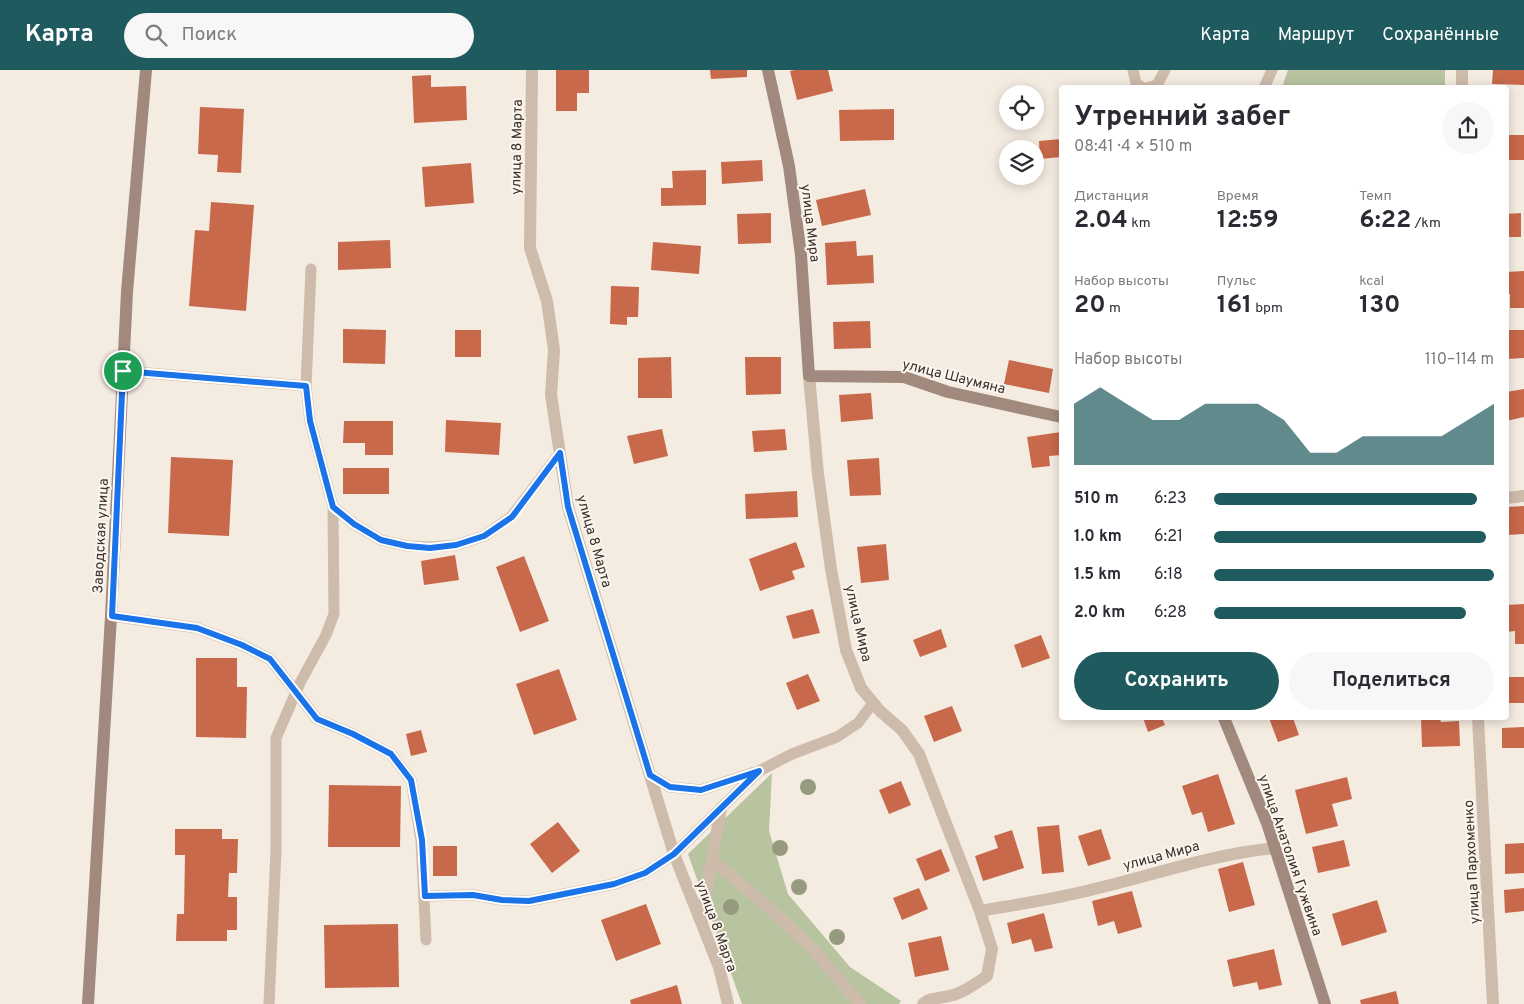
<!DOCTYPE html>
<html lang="ru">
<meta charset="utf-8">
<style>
:root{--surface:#fff;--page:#f7f7f7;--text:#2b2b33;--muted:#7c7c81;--accent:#1f5a5e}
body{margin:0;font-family:Overpass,sans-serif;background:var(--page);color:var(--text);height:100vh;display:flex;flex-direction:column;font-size:19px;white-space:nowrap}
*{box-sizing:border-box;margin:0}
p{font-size:16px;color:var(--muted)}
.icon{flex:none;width:28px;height:28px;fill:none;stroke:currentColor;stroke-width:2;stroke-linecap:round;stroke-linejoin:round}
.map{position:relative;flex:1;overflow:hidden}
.drawer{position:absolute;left:1059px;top:15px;width:450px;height:635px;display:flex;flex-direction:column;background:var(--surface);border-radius:5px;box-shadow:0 2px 12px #0003}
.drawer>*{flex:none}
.buttons{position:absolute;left:999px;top:15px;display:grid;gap:10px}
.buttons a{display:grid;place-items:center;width:45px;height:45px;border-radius:50%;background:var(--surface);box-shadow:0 2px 12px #0003;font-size:25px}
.pin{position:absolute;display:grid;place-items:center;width:42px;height:42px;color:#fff;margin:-21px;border:2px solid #fff;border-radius:50%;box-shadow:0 1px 5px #0007}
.round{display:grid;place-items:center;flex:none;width:52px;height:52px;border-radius:26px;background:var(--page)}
.overview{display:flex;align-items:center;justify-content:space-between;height:85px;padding:0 15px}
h1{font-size:28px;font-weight:700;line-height:38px}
.stats{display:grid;grid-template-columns:repeat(3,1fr);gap:8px;height:85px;padding:5px 15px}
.stats div{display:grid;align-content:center}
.stats b{font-size:25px;font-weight:700}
.stats small{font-size:14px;font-weight:400}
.stats p{font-size:14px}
.chart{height:140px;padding:10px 15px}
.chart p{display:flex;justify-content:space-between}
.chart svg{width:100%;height:90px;margin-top:5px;fill:var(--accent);opacity:.7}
.action{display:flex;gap:10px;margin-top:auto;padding:10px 15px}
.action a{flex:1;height:58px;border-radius:30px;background:var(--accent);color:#fff;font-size:20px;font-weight:700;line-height:58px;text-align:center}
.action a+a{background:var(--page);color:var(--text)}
ul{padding:0 15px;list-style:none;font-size:16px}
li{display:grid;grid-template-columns:80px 60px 1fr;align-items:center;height:38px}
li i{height:12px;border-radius:6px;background:var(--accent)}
header{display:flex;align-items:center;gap:30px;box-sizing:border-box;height:70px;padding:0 25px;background:var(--accent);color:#fff}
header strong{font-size:24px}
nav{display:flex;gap:28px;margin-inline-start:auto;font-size:18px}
.search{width:350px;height:45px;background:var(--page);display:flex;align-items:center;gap:12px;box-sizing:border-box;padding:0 18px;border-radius:28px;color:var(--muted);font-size:19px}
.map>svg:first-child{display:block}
.green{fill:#b8c4a0}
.building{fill:#c8694b}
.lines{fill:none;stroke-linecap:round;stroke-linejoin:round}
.lane{stroke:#cdbbac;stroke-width:11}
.street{stroke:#cdbbac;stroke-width:12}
.secondary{stroke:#a18a7d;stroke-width:12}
.tree{fill:#969b7f}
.route-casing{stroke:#fff;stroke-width:10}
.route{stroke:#1a73e8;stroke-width:6}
.labels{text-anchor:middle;stroke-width:4;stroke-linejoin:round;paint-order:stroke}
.street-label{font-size:14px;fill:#3b302b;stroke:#fbf5ee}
</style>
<header>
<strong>Карта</strong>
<div class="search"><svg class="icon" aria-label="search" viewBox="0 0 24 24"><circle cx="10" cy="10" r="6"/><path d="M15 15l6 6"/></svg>Поиск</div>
<nav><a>Карта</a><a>Маршрут</a><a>Сохранённые</a></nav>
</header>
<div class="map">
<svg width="1524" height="934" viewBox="0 0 1524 934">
<rect width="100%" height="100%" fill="#f4ebe1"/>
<path class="green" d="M1288,0h157v17h-163z
M772,703l-3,58 19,63 62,73 51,34 -2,3h-157l-54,-150z"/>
<path class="building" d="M556,0h33v23h-12v18h-21z
M710,0h37v7l-36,2z
M795,0h33l5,21 -36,9 -7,-29z
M1493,0h31v15l-32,-1z
M431,5v12l35,-1 1,34 -53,3 -2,-47z
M200,37l44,2 -3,64 -24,-1 1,-17 -20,-1z
M894,39v31l-54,1 -1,-31z
M1506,65h18v25h-18z
M1061,69v18l-21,2 -1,-18z
M762,90l1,21 -41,3 -1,-22z
M471,93l3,40 -49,4 -3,-40z
M706,100v35l-45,1v-18h12l-1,-17z
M865,119l6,26 -49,11 -6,-26z
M211,132l43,3 -8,106 -57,-5 6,-76 14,1z
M771,143v30l-33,1 -1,-30z
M1521,143v24h-15v-23z
M390,170l1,28 -53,2v-28z
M856,171l1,15 16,-1 1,28 -47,2 -2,-42z
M653,172l48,4 -2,28 -48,-4z
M1524,201v37h-14v-14h-4v-22z
M611,216l28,1 -1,30h-11v8l-17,-1z
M870,251l1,27 -37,1 -1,-27z
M343,259l43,1 -1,34 -42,-1z
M455,260h26v27h-26z
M1506,260h18v28l-18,1z
M671,287l1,41h-34v-40z
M745,287h36v37l-35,1z
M1009,290l44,9 -4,24 -45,-9z
M1524,319v28l-18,4v-29z
M871,323l2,26 -32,3 -2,-27z
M446,350l55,3 -2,32 -54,-3z
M344,351h49v34h-28v-12h-22z
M662,359l6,27 -34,8 -7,-28z
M785,359l2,21 -33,2 -2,-21z
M1061,362v23l-12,1 1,10 -18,2 -5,-31z
M171,387l62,3 -4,76 -61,-3z
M879,388l2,37 -31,1 -3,-36z
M343,398h46v26h-46z
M797,421l1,26 -52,2 -1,-25z
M1524,436v28l-18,1v-28z
M796,472l9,25 -13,4 3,8 -35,12 -11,-32z
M886,474l3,36 -28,3 -4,-36z
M455,485l4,25 -35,5 -3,-24z
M524,486l25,65 -29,11 -24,-65z
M1524,534v40h-9v-13l-9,1v-27z
M813,539l7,24 -27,6 -7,-23z
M941,559l6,18 -27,10 -7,-17z
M1041,565l9,23 -28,10 -8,-23z
M196,588h41v29h10l-1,51 -50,-1z
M559,599l18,51 -43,15 -18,-51z
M808,604l12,27 -23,9 -11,-27z
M1506,607h18v26h-18z
M952,636l10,25 -28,11 -10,-26z
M1143,648h19l3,7 -17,7z
M1269,648h24l6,17 -21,7z
M1421,648h19l1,4 18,-1 1,25 -38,1z
M1524,657v21h-22v-20z
M421,660l6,22 -16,4 -5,-22z
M1218,704l17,50 -27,8 -6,-20 -10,3 -10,-29z
M1347,707l5,22 -20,5 6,22 -32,8 -11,-44z
M901,711l10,24 -22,9 -10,-24z
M329,715l72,1 -1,61h-72z
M558,752l22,29 -28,22 -22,-29z
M1059,755l5,47 -22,2 -5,-47z
M175,759h47v10h16l-1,34h-8l-1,24h9v33h-10v11h-51l1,-27h7l1,-59h-10z
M1101,759l10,30 -23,7 -10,-30z
M1012,760l12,38 -41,13 -8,-25 23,-8 -4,-12z
M1344,770l6,26 -32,7 -6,-26z
M1524,773v30l-19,1v-30z
M433,776h24v30h-24z
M941,779l9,22 -25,10 -9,-22z
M1243,792l12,43 -26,7 -11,-43z
M919,818l9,21 -26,11 -9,-22z
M1524,818v23l-19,2 -1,-23z
M1132,821l10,36 -24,7 -4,-13 -16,5 -6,-25z
M1377,830l10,32 -45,14 -10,-32z
M646,834l15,40 -45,17 -15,-41z
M1044,843l9,35 -18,4 -4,-13 -19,5 -5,-21z
M398,854l1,63 -74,1 -1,-63z
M941,866l8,34 -34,7 -7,-34z
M1274,879l8,36 -23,5 -2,-8 -24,5 -6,-27z
M677,915l5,19h-51l-1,-4z
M1396,921l3,13h-38l-1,-4z"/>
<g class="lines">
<path class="lane" d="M1133,0l3,13 7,5
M1146,18l11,-3 8,-15
M1264,18l8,-18
M311,199l-5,117 4,35 23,86 21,17 27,16 26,6 24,1 25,-2 28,-9 27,-19 49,-64
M123,301l183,15
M111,546l86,12 45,17 28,14 47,60 36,15 38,20 20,26 10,60 5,100
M650,705l20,12 31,3 54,-18
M425,826l48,-1 29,5 27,1 85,-17 31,-11 29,-19 85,-83 33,-17 45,-17 21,-14 15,-20
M269,934l7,-153v-113l24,-55 26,-48 8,-21 -1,-107"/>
<path class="street" d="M532,0l-2,178 17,53 7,49 -3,45 17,112 106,347 45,113 9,37
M1462,18v-18
M809,306l9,98 13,95 15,81 15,38 19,23 22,19 17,24 61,157c34,-6 68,-11 102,-19 66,-15 125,-37 193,-44
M1506,428l18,-2
M1478,648l15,286
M712,790l56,47 42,39 50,58
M702,853l4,-29 15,-86
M923,934c7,-7 16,-5 26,-8 14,-3 26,-12 38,-20l5,-27 -12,-38"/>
<path class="secondary" d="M768,0l21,96 12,89 8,121 95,1 44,15 113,25
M1224,648l43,105 58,181
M88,934l23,-388 16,-324 19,-222"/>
</g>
<g class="tree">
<circle cx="808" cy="717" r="8"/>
<circle cx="780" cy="778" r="8"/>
<circle cx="799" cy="817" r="8"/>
<circle cx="731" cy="837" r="8"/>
<circle cx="837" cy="867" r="8"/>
</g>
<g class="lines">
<g class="route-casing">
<path id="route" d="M123,301l183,15 4,35 23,86 21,17 27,16 26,6 23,2 26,-3 28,-9 28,-19 48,-64 8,54 82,268 20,12 31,3 58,-19 -85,83 -29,19 -31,11 -85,17 -27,-1 -29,-5 -48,1 -3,-56 -11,-60 -20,-26 -38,-20 -36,-15 -47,-60 -28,-14 -45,-17 -85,-12z"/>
</g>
<use href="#route" class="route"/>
</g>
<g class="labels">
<g class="street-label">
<text transform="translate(516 77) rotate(-89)" y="5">улица 8 Марта</text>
<text transform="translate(811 153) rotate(83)" y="5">улица Мира</text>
<text transform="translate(954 306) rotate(14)" y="5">улица Шаумяна</text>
<text transform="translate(100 466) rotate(-87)" y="5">Заводская улица</text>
<text transform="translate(595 471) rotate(74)" y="5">улица 8 Марта</text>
<text transform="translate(859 553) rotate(77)" y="5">улица Мира</text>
<text transform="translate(1161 785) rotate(-15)" y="5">улица Мира</text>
<text transform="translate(1291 785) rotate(71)" y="5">улица Анатолия Гужвина</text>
<text transform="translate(1471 792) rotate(-93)" y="5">улица Пархоменко</text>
<text transform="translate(717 856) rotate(70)" y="5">улица 8 Марта</text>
</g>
</g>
</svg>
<div class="buttons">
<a><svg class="icon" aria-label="locate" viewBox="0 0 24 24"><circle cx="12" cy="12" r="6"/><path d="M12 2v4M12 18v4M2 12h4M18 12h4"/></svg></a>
<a><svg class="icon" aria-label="layers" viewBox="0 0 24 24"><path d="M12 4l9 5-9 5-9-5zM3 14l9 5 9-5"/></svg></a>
</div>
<div class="pin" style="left:123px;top:301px;background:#1e9e55"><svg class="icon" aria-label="arrive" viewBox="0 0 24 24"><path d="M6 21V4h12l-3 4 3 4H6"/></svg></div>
<section class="drawer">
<div class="overview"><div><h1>Утренний забег</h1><p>08:41 · 4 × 510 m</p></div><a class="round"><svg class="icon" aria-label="share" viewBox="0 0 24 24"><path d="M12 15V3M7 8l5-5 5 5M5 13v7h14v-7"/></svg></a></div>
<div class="stats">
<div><p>Дистанция</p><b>2.04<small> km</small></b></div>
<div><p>Время</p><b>12:59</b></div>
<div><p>Темп</p><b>6:22<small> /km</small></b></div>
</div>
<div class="stats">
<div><p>Набор высоты</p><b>20<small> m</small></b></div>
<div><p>Пульс</p><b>161<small> bpm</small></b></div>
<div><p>kcal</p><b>130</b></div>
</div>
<div class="chart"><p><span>Набор высоты</span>110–114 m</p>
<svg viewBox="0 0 160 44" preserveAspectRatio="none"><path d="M0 44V14L10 6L20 14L30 22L40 22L50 14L60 14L70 14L80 22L90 38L100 38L110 30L120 30L130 30L140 30L150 22L160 14V44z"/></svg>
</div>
<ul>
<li><b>510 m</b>6:23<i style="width:94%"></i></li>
<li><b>1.0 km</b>6:21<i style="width:97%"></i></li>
<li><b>1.5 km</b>6:18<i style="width:100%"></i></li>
<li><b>2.0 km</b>6:28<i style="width:90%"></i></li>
</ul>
<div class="action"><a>Сохранить</a><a>Поделиться</a></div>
</section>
</div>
